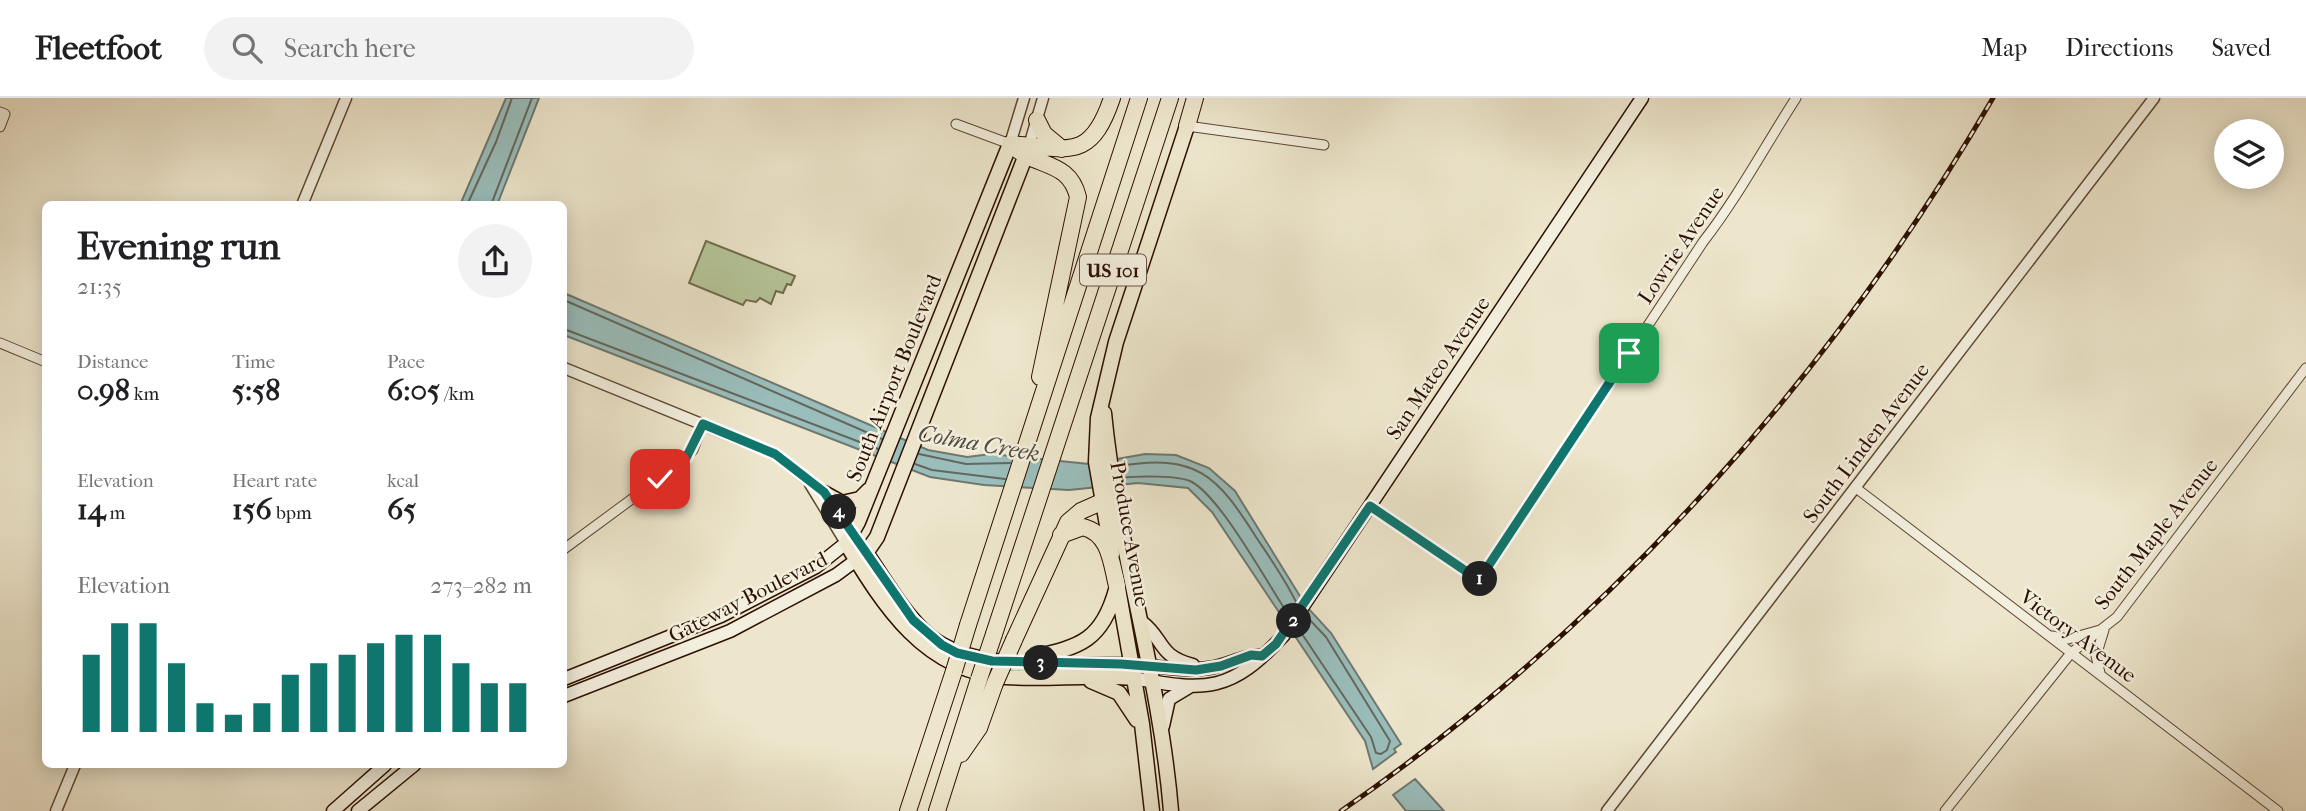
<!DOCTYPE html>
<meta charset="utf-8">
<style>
:root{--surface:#fff;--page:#f2f2f2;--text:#202124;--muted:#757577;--line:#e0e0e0;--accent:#0f766e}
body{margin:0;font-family:"IM FELL French Canon",serif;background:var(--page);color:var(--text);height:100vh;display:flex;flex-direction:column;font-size:26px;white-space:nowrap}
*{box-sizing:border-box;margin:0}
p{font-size:23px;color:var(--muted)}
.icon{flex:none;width:38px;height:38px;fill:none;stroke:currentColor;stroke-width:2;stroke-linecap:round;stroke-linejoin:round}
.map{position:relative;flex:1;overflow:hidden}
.drawer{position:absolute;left:42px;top:103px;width:525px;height:567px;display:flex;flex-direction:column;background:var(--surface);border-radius:10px;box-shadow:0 4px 18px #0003}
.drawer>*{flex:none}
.buttons{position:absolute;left:2214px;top:21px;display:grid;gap:14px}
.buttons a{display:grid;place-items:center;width:70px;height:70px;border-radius:50%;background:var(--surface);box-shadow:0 4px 18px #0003;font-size:35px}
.pin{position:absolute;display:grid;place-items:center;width:60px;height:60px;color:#fff;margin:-30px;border-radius:14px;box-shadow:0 4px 10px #0006}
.km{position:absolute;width:35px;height:35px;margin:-18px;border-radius:50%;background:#222;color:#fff;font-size:19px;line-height:35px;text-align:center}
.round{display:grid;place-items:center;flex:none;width:74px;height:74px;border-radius:37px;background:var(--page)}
.summary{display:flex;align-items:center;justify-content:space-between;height:119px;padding:0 35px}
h1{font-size:38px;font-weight:700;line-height:52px}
.metrics{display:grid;grid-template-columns:repeat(3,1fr);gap:10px;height:119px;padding:7px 35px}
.metrics div{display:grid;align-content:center}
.metrics b{font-size:30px;font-weight:700}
.metrics small{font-size:19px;font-weight:400}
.metrics p{font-size:19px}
.chart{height:196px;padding:14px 35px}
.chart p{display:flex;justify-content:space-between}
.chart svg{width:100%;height:126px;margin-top:7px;stroke:var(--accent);stroke-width:6}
header{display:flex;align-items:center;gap:42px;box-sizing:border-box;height:98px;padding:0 35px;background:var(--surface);border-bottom:2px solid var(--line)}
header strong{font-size:33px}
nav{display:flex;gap:38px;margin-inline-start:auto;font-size:24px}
.search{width:490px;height:63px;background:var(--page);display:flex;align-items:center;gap:18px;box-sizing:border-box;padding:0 24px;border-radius:38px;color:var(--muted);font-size:26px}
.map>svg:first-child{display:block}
.green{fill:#b5c69a;stroke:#716b4d;stroke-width:2}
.water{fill:#9abebc;stroke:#6e7871;stroke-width:2}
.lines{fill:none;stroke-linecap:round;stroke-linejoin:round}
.shore{stroke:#64675e;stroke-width:2}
.minor-casing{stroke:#5d4633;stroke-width:11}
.tertiary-casing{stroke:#5d4633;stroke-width:13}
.secondary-casing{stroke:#2d1000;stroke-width:15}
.primary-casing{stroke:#2d1000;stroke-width:17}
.motorway-casing{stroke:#2d1000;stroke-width:18}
.minor{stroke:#f3efde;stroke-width:9}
.tertiary{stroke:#f3efde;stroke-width:10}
.secondary{stroke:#f3efde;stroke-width:12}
.primary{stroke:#ede6cc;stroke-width:14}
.motorway{stroke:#ede6cc;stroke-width:16}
.rail-casing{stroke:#2d1000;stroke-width:5}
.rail{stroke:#f3efde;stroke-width:2.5;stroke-dasharray:8;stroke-linecap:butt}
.motorway-bridge-casing{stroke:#2d1000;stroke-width:18;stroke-linecap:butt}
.motorway-bridge{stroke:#ede6cc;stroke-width:16}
.route-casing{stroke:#fff;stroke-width:14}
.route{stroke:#0f766e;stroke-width:9}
.labels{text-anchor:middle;stroke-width:5;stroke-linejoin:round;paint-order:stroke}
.shield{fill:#f3efde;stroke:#685343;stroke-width:2}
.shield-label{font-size:19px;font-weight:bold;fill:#2d1000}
.street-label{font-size:21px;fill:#2d1000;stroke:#f3efde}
.water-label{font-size:23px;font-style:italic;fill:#534d42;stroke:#f3efde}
</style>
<header>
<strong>Fleetfoot</strong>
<div class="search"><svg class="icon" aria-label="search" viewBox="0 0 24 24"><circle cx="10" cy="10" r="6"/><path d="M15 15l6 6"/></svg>Search here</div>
<nav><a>Map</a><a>Directions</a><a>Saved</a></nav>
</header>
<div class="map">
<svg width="2306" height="713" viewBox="0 0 2306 713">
<rect width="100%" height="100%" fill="#ede6cc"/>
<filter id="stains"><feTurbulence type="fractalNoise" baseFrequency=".00286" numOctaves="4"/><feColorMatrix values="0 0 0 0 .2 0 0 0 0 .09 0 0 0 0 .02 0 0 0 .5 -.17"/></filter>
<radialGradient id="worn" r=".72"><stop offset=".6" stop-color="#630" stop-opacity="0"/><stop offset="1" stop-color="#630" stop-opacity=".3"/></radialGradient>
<path class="green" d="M706,143l89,35 -4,9 -4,-1 -4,9 -7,-2 -5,13 -11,-6 -4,4 -10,-2 -3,5 -54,-22z"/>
<path class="water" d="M506,0h33l-42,107h-37z
M564,195l364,157 39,7 24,-3 98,10 56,-10 31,1 33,13 26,23 71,115 25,27 70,111 -7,5 2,3 -23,17 -8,-28 -153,-229 -24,-24 -50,-5 -69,7 -85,-5 -54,-8 -366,-142z
M1415,681l29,32h-38l-13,-16z"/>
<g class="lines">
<path class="shore" d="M467,107l29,-63 16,-44
M491,107l41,-107
M564,202l318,139
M564,231l314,120
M919,356l47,10 44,-1
M915,366l17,6 73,9
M1119,368c77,-13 98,9 137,71 14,21 29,42 40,65
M1121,380c16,-2 58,-3 71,4 30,17 75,101 96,132
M1298,530l73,109 5,16 5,1 6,-4 3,-9 -64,-104 -20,-21"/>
<g class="minor-casing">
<path id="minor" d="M0,14l5,2 -5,13
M956,26l54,20
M1187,28l137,19
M0,245l46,19
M1856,390l422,323
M1370,408l110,74 223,-338c35,-45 62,-96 93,-144
M564,451l114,-84 15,-15 10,-26
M2052,538l16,3 32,-9
M2100,575l-4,-17 8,-26
M1945,713l126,-158 46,-36 189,-249"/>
</g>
<g class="tertiary-casing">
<path id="tertiary" d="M1010,46l14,-46
M1029,48l14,-48
M302,107l44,-107
M564,270l211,86 49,39 42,60
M810,386l36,59
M56,713l19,-46
M1607,713l547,-713"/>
</g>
<g class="secondary-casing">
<path id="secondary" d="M1142,524c22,16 15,34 51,43
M1149,568c20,2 40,5 60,2 18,-2 35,-14 53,-12
M1134,580c73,14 97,14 149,-42l359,-538
M564,581l157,-63 95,-49 30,-24
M564,598l166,-65 106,-56 27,-20
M1163,628l6,-27 20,-12
M333,713l52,-46
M358,713l56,-46"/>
</g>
<g class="primary-casing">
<path id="primary" d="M1010,46l-152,378 -12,21c38,63 79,129 160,134 42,3 85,-3 128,1
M1029,49l-152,390 -11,16c19,27 36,59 62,82 48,42 158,26 221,31
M1104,315c13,134 56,263 67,398
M824,395l18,10 18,-4 9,-9
M1112,456l-16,-92 2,-44 18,-76 71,-216
M1116,479l26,147 10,87
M1033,559c48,-10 69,-17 83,-67
M1091,583l28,12 18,27"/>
</g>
<g class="motorway-casing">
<path id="motorway" d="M1037,22l7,14 18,15
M1187,28l8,-28
M1010,46c26,25 59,15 68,53l-38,180
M1010,46c58,4 80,19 102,-46
M1061,437l22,-8c27,7 28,35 34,59
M968,527l171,-527
M994,536l176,-536
M1014,542l54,-118 13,-11 34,-15
M961,656l18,-26 16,-45
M908,713l46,-140
M937,713l42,-132"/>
</g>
<use href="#minor" class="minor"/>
<use href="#tertiary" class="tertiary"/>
<use href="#secondary" class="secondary"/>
<use href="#primary" class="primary"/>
<use href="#motorway" class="motorway"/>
<g class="rail-casing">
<path id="rail" d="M1341,713c268,-185 488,-432 652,-713"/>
</g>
<use href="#rail" class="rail"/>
<g class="motorway-bridge-casing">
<path id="motorway-bridge" d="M954,573l14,-46
M979,581l15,-45
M995,585l19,-43"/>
</g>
<use href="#motorway-bridge" class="motorway-bridge"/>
</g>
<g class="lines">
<g class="route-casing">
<path id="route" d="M660,381l26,-21 17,-34 72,30 49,38 89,128 29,25 15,8 35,8 129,3 75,6 25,-4 30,-11 11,1 14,-12 94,-138 109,74 150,-227"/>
</g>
<use href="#route" class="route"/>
</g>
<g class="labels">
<rect class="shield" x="1080" y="156.5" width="66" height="31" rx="5"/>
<g class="shield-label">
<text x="1113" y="179">US 101</text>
</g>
<g class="street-label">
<text transform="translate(1681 147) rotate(-56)" y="7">Lowrie Avenue</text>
<text transform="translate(1438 270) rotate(-56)" y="7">San Mateo Avenue</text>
<text transform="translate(894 280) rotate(-68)" y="7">South Airport Boulevard</text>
<text transform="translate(1866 345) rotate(-53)" y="7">South Linden Avenue</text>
<text transform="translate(1130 436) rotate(80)" y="7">Produce Avenue</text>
<text transform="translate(2156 436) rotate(-52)" y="7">South Maple Avenue</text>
<text transform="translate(748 499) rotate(-27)" y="7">Gateway Boulevard</text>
<text transform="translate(2078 538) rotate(37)" y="7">Victory Avenue</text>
</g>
<g class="water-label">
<text transform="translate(979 345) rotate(10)" y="8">Colma Creek</text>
</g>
</g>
<rect width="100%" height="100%" filter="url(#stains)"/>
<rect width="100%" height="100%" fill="url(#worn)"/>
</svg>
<div class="buttons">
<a><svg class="icon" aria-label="layers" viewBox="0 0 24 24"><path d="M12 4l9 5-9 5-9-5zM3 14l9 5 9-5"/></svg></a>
</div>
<div class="pin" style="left:1629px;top:255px;background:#1e9e55"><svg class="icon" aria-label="arrive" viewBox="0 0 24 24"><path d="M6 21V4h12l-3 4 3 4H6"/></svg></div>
<div class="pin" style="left:660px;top:381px;background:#d93025"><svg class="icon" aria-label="check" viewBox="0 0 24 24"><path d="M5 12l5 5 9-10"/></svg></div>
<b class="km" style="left:1480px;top:481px">1</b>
<b class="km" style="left:1294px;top:523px">2</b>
<b class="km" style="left:1041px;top:565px">3</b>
<b class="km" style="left:839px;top:414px">4</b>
<section class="drawer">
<div class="summary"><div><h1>Evening run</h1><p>21:35</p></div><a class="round"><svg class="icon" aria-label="share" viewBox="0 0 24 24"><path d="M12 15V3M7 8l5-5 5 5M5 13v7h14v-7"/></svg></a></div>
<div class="metrics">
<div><p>Distance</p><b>0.98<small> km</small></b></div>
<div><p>Time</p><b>5:58</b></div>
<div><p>Pace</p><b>6:05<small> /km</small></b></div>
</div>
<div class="metrics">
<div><p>Elevation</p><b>14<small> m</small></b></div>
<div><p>Heart rate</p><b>156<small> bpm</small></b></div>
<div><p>kcal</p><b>65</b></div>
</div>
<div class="chart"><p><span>Elevation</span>273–282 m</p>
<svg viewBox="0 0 160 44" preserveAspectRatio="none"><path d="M5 44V17M15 44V6M25 44V6M35 44V20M45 44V34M55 44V38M65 44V34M75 44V24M85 44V20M95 44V17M105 44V13M115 44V10M125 44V10M135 44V20M145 44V27M155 44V27"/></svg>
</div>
</section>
</div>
